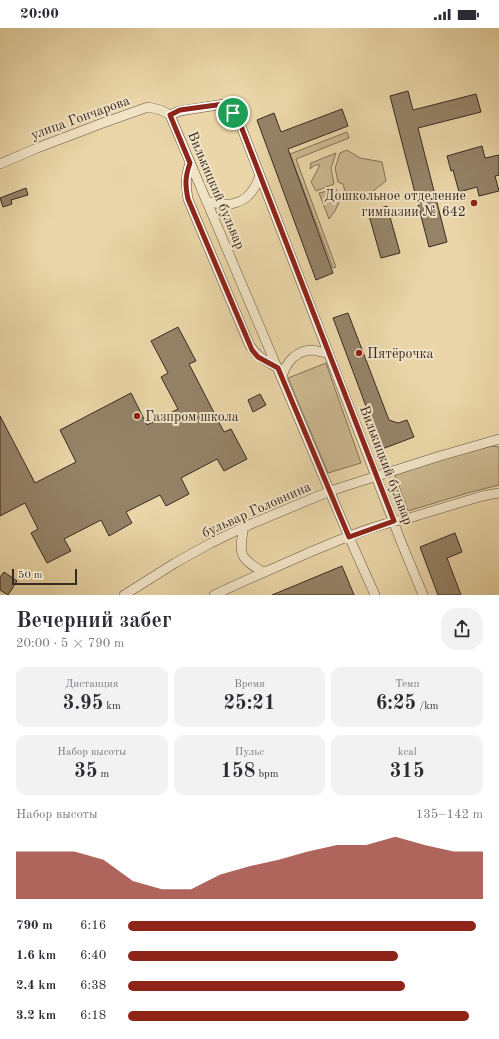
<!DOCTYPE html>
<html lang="ru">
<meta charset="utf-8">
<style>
:root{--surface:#fff;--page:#f2f2f3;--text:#2b2b33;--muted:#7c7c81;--accent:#8f2418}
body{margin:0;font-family:"Old Standard TT",serif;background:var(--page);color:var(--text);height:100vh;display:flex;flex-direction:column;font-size:15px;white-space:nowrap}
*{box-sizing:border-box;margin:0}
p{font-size:13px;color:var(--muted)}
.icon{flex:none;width:22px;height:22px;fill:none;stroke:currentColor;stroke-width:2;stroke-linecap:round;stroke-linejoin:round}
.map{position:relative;height:567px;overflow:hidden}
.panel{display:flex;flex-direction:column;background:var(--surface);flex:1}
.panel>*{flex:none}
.scale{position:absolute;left:12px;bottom:10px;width:65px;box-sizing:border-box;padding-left:4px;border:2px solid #382a23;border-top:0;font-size:11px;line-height:14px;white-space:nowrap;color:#382a23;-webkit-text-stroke:3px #f1e4c6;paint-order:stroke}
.pin{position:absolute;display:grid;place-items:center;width:34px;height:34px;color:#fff;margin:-17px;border:2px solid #fff;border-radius:50%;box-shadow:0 1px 4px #0007}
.round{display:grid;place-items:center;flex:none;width:42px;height:42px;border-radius:16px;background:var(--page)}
.summary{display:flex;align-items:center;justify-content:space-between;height:68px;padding:0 16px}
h1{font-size:22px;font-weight:600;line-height:30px}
.figures{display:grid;grid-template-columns:repeat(3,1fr);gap:6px;height:68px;padding:4px 16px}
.figures div{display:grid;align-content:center;border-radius:10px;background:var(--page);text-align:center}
.figures b{font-size:20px;font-weight:600}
.figures small{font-size:11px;font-weight:400}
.figures p{font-size:11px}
.chart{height:112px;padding:8px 16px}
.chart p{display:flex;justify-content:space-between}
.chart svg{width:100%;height:72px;margin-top:4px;fill:var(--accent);opacity:.7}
ul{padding:0 16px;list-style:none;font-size:13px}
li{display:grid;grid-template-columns:64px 48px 1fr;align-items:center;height:30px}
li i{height:10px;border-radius:5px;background:var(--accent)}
.status{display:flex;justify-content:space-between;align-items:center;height:28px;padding:0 20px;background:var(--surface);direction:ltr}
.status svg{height:11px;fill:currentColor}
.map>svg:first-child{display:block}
.green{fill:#ccb991;stroke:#82725a}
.building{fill:#958368;stroke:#382a23}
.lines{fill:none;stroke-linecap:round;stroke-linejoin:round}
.street-casing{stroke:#645544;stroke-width:10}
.street{stroke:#f1e4c6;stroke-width:9}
.route-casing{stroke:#fff;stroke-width:8}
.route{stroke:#8f2418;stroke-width:5}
.poi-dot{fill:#8f2418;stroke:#f1e4c6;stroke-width:1.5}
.labels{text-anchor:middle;stroke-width:4;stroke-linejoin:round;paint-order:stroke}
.street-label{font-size:14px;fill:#382a23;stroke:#f1e4c6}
.poi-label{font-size:14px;fill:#382a23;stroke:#f1e4c6;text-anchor:start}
</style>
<div class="status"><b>20:00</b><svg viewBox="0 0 49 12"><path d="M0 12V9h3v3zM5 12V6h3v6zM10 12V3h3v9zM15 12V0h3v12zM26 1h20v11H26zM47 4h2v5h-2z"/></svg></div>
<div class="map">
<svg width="499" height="567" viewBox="0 0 499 567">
<rect width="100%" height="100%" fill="#ead6a8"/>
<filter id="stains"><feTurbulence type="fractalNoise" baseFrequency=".005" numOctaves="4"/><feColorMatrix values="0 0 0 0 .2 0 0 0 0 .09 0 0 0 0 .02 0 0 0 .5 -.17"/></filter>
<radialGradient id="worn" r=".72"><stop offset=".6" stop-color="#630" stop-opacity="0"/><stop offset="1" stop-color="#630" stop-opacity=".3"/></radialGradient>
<path class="green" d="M347,104l2,6 -53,21 40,108 -3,1 -43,-114z
M347,122l13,8 22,4 4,19 -17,13 -20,5 -3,-4 -3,-11 -5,-2 -3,-14 5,-15z
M336,125l-5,15 3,16 -18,7 -5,-9 9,-17h-5l-5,4 1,-6z
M336,161l6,7 -7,15 -6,8 -10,-26z
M326,335l35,100 -33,10 -40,-95z
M492,418l7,1v38l-28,7 -63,19 -13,-36 53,-18z"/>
<path class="building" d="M408,63l5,19 63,-16 5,18 -63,16 29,114 -18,5 -39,-151z
M342,81l6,17 -60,23 45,124 -17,7 -59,-160 17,-7 7,19z
M482,118l3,12 14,-3v20l-4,1 4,15 -20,5 -2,-9 -18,5 -6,-22 -2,1 -4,-15z
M26,160l2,7 -17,5 1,4 -9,3 -3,-9z
M387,178l13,47 -19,5 -13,-46z
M348,285l41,107 9,3 9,-3 7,17 -32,12 -49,-131z
M178,299l18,34 -7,3 35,68 7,-3 16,30 -23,12 -7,-12 -36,19 8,16 -23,12 -6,-11 -34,17 6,11 -23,13 -8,-16 -37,19 7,12 -24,12 -16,-30 7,-4 -13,-26 -25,13v-100l35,67 41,-21 -16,-32 71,-37 16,32 31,-16 -17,-32 7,-4 -17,-32z
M260,366l6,11 -13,7 -5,-12z
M455,505l7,19 -15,6 14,37h-23l-18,-48z
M342,538l12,29h-82z
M4,544l13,9 -9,14 -8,-5v-13z"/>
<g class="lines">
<g class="street-casing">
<path id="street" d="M170,87l10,-4 44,-7 9,9 6,8 161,418 23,56
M170,87l179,422 26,58
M190,135c-5,14 -4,22 -2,36l61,145c7,12 17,17 29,24
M0,136l37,-16 63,-24 48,-17 13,3 9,5
M206,173c27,8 45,2 54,-26
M282,350c3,-16 15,-28 31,-28 6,1 11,3 16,4
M244,499c-6,28 -4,31 19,45
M124,567l51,-32 36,-20 33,-16 86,-36 110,-35 59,-17
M214,567c31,-15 63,-28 94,-42 31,-13 65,-28 98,-34l76,-23 17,-3"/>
</g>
<use href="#street" class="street"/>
</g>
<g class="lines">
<g class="route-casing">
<path id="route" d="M224,76l9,9 6,8 155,400 -45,16 -71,-169 -20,-11 -6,-7 -64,-151c-3,-14 -3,-22 2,-36l-20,-48 10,-5z"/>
</g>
<use href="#route" class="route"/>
</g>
<g class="poi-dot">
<circle cx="474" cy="175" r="4"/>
<circle cx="359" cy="325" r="4"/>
<circle cx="137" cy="388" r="4"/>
</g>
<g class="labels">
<g class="street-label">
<text transform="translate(80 89) rotate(-20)" y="5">улица Гончарова</text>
<text transform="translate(217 162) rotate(67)" y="5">Вилькицкий бульвар</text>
<text transform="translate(387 437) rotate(69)" y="5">Вилькицкий бульвар</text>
<text transform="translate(256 481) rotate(-24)" y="5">бульвар Головнина</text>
</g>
<g class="poi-label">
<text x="466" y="172" text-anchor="end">Дошкольное отделение<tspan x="466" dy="16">гимназии № 642</tspan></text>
<text x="367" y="330">Пятёрочка</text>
<text x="145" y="393">Газпром школа</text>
</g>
</g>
<rect width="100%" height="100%" filter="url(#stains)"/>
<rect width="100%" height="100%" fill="url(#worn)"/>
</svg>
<div class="scale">50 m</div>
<div class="pin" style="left:233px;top:85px;background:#1e9e55"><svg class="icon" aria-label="arrive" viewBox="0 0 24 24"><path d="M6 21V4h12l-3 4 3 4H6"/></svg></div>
</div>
<section class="panel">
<div class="summary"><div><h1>Вечерний забег</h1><p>20:00 · 5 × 790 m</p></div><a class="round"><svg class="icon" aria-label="share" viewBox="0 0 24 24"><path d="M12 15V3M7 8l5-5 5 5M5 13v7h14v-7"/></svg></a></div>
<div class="figures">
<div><p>Дистанция</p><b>3.95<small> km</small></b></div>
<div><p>Время</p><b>25:21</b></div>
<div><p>Темп</p><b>6:25<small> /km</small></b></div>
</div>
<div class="figures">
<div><p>Набор высоты</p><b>35<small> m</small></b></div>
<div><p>Пульс</p><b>158<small> bpm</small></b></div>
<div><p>kcal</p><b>315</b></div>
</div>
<div class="chart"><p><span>Набор высоты</span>135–142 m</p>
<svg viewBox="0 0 160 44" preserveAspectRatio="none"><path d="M0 44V15L10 15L20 15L30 20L40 33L50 38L60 38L70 29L80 24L90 20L100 15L110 11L120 11L130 6L140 11L150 15L160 15V44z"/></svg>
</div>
<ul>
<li><b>790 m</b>6:16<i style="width:98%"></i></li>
<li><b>1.6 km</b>6:40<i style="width:76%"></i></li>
<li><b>2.4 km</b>6:38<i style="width:78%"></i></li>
<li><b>3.2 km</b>6:18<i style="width:96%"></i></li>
</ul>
</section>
